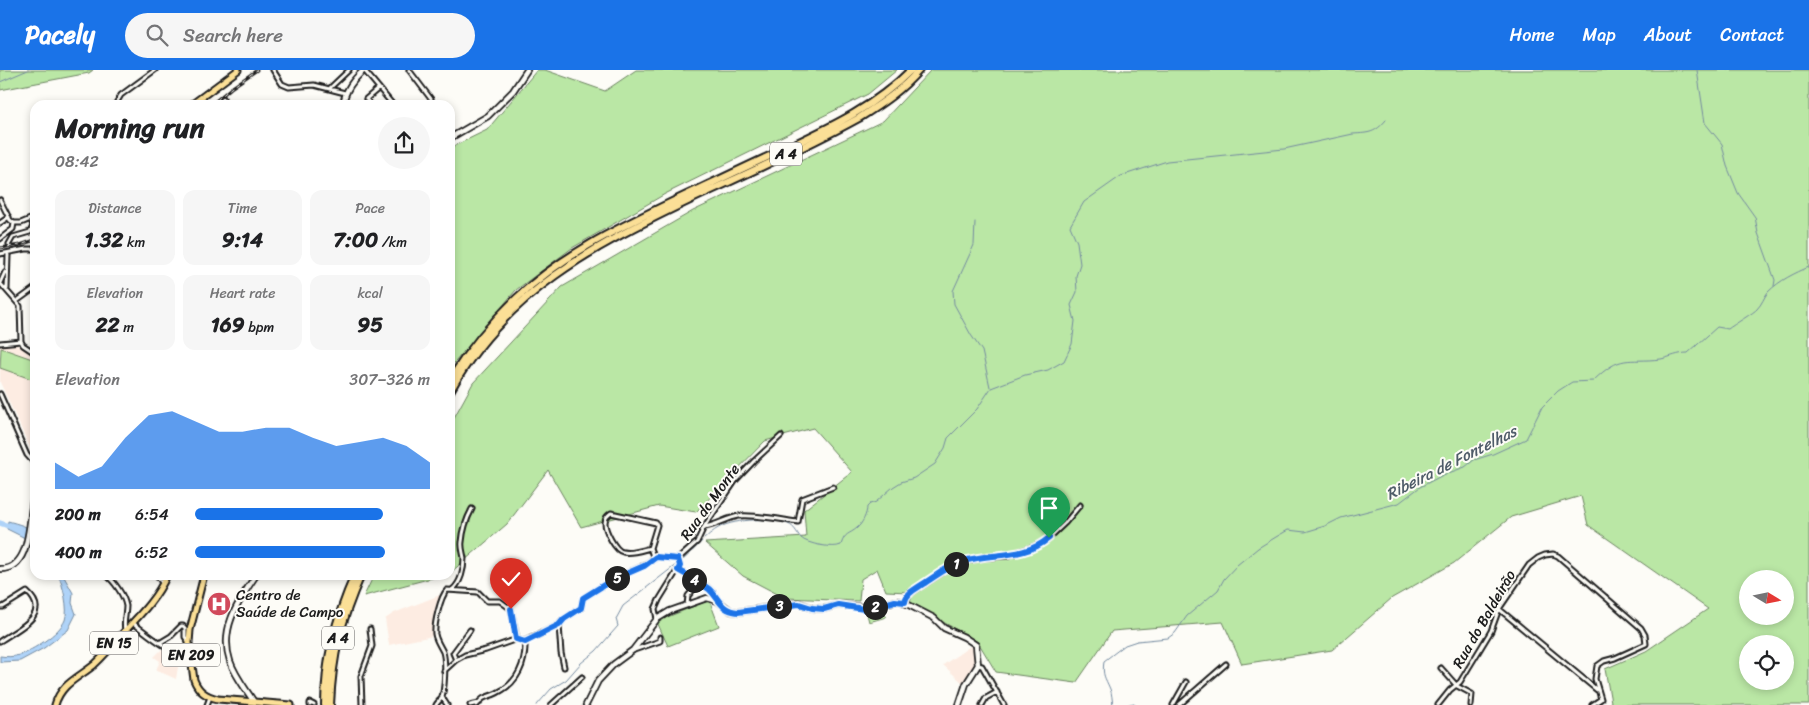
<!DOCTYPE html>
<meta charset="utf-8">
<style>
:root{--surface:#fff;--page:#f6f6f6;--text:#202124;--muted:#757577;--accent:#1a73e8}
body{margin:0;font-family:Sriracha,sans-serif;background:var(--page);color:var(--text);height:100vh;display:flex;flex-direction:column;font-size:19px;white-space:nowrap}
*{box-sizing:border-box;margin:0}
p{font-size:16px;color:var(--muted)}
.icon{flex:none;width:28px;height:28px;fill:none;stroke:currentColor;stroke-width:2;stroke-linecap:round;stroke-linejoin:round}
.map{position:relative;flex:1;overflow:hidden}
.drawer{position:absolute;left:30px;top:30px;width:425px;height:480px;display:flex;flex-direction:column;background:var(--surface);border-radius:15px;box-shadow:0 2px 8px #0003}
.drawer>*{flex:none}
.needle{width:32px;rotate:100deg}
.fabs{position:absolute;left:1739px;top:500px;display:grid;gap:10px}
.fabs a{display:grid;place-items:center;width:55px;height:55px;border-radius:50%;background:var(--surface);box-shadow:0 2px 8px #0003;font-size:25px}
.pin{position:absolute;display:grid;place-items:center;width:42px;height:42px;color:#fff;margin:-51px -21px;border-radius:50% 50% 50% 0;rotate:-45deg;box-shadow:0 0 5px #0007}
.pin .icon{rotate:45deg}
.km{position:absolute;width:25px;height:25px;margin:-12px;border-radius:50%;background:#222;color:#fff;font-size:14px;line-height:25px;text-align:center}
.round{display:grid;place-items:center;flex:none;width:52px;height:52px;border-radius:26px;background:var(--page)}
.headline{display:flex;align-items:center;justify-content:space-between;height:85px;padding:0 25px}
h1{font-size:28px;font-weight:700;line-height:38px}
.figures{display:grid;grid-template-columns:repeat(3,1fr);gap:8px;height:85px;padding:5px 25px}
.figures div{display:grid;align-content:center;border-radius:12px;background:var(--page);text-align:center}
.figures b{font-size:21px;font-weight:700}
.figures small{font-size:14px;font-weight:400}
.figures p{font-size:14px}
.chart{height:140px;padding:10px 25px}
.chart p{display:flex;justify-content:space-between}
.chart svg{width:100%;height:90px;margin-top:5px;fill:var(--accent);opacity:.7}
ul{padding:0 25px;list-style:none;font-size:16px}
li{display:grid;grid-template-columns:80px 60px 1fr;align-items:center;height:38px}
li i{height:12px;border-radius:6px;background:var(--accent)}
header{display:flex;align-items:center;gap:30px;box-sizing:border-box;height:70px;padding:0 25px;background:var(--accent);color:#fff}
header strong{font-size:24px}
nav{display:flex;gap:28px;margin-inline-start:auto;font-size:18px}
.search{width:350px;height:45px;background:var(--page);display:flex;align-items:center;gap:12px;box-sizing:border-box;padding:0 18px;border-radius:28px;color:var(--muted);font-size:19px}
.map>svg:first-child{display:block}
.built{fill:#fdece2}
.green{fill:#bae7a5;stroke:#6b8260;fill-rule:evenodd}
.water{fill:#afd3f8;stroke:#748aa0}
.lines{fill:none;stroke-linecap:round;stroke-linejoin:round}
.stream{stroke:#748aa0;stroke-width:1}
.river{stroke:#afd3f8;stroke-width:5.5}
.street-casing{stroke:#1c1c1c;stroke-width:7}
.secondary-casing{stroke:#1c1c1c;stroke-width:8}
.primary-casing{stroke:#1c1c1c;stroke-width:9}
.highway-casing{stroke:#1c1c1c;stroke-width:10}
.street{stroke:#fdfcf7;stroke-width:3}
.secondary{stroke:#fdfcf7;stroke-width:4.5}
.primary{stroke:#fbdf96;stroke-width:5}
.highway{stroke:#fbdf96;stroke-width:6}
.rail-casing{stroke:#1c1c1c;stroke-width:3}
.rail{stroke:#fdfcf7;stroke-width:1;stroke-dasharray:4;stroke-linecap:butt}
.route-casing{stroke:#fff;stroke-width:10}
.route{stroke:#1a73e8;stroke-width:6}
.labels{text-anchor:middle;stroke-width:4;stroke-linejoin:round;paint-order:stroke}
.shield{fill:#fdfcf7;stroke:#605f5e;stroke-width:1}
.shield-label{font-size:14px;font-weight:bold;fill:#1c1c1c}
.street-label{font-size:15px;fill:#1c1c1c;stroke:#fdfcf7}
.poi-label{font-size:15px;fill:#1c1c1c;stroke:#fdfcf7;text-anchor:start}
.water-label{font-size:16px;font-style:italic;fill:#4f5c69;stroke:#fdfcf7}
</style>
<header>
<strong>Pacely</strong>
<div class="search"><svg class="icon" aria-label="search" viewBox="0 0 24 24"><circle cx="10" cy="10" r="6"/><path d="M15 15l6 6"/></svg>Search here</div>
<nav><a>Home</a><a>Map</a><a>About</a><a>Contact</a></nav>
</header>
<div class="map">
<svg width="1809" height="635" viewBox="0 0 1809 635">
<rect width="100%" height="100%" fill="#fdfcf7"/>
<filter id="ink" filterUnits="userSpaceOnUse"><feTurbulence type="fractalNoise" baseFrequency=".02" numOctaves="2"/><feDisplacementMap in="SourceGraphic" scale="10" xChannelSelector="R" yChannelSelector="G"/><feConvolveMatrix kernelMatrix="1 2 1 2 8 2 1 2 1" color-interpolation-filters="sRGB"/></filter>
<g filter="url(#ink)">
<path class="built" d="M14,274l7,2 14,10v103l-35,-77v-36z
M440,525l2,1 -6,15 -3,25 -44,9 -4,-26 9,-6z
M972,575l3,4v14l-11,21 -21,-19z
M164,577l9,6h4l1,14 -2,12 -20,-9 4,-9 -6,-4z"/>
<path class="green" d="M0,0h93l-4,3 -89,17z
M537,0h8l60,21 31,-21h261l-29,24 -203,100 -93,54 -56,42 -66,78v-220l37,-18z
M931,0h878v635h-202l4,-3 -6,-33 41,-18 62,-42 -120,-84 -7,-29 -70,21 -57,46 -62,35 -60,52 -90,14 -19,-42 -111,9 -36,52 -80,-11 -18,-30 -68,-39 2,-8 -3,-3 -23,-1 -9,-22 -16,10 -2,22 -74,-3 -42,-22 -38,-33 101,-6 -2,-27 48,-38 -39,-44 -48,13 -69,71 -37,-6 -78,21 -33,-57 -41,54 -57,49v-148l23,-42 89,-96 131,-76 190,-90zM1748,509h37v37h-37zM1748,574h37v37h-37z
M1,278l34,12v8l-4,11 -31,-11z
M374,505h69l-79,21z
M707,531l3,1 9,24 -51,20 -11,-24 3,-2z
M883,539l3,8 -17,5 -2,-8z"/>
<path class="water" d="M8,451c10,3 20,5 27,12v14l-4,-6 -24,-12z
M58,505h5l10,18 -1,10 4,11 -8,16 -24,18 -24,13 -20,1v-6c7,1 13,1 19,-1 14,-5 40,-21 46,-35 4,-10 -2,-36 -7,-45z"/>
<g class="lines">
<path class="stream" d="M1697,0l8,53 17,21 5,22 11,27 17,24 3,16 17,47 -1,6
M0,12l28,-12
M975,152l-1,23 -21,46 1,13 17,31 11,16 8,36
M683,490c13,-11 22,-25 37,-33 16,-8 52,-10 68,-3 7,3 8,8 13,14 6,6 32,11 40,7 4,-13 8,-10 16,-17 5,-4 10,-14 10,-21l3,-3 6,-2 17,-15 8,-5 13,-4 21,-14 10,-16 3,-10 29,-29 14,-21 34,-13 23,-5 16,-9 8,-17 3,-23 -4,-16 6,-13 -1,-16 4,-12 -3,-22 -7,-16 14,-24 37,-26 46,-15 117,-12 69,-15c17,-1 22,-1 33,-14
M537,635l14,-16 15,-9 15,-17 15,-12 22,-25 -2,-7 7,-13 54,-42
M1113,635c-1,-5 -1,-12 -3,-16 -5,-12 -8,-13 -6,-28l21,-16 12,-4 31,-3 7,-5 12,-17 31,-26 6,-11 13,-14 21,-17 18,-11 12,-7 17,2 20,-6 16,-8 58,-15 21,-16 23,-12 22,-8 9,-7 19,-6 33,-15 16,-32 16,-16 14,-9 21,-1c29,-28 33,-18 68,-22 10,-2 17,-6 27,-6l29,-26 11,2c5,-4 27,-17 29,-20 5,-5 7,-12 11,-17 12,-12 27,-19 41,-25
M1126,635l8,-2 1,2"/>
<path class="river" d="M0,453l14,5"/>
<g class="street-casing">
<path id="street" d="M273,0l9,14 7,3 25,-2 31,8
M364,0l29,35
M409,0l22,29 1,3 -3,3
M330,18l19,-18
M223,28v7
M115,35l6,-10 34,-25
M371,35l-5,-6 13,-11
M0,130l10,20 4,3h7l14,-6
M0,153l9,-6
M0,169l13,-10 1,-6
M9,174l4,-7 17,-5 3,-6 -2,-7
M0,184l26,-5h9
M0,213l20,23 1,35 2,4 12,8
M0,213l5,-11
M7,219l1,-34
M17,231l18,-13
M0,273l21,-2
M0,324l27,61 8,9
M705,457c12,-2 22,-9 34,-11 14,-2 44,4 59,6l4,-23 31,-12
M650,478c-8,2 -19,6 -27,4 -8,-1 -18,-22 -18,-29 0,-5 2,-7 6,-10l45,10 1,2 -7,23 4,11
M678,489l19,-17 7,-15 32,-47 18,-19 27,-25
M678,500c13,8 35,16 40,31
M106,505c8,6 18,20 20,31 0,8 -3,16 -1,24
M157,505l5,8
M452,520c9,-7 12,-21 12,-32 -1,-6 -3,-11 -2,-16 1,-12 4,-22 10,-33
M905,533l4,-9 46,-30 24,-6 28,-2 29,-10 11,-6 18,-17 15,-18
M687,535l1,-9 11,-13
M0,537h3l24,-15c26,23 -10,37 -27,49
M1499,539l98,81
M133,553c10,7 33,27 44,29 5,1 9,0 13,-1
M559,555l2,28 3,14
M525,571l34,-16 5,-6 17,-11 2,-10 29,-18 31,-14 13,-9 22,2 2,7 -21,34 -4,9 2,10
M161,572l10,-6 10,-10h2l2,2v9l4,5
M634,580l26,-9v-4
M456,590l-3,-7 17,-23
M978,595l4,1 22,39
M1441,598l16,18 15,8 -1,11
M444,601l12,-11 9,-5 21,-5 31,-11 8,2
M442,627l5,8
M207,635l3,-8
M310,635v-2l4,2
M362,635l-1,-29 11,-30 -2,-17
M436,635c1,-2 3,-4 5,-6 4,-8 5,-38 2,-47 -2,-5 -7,-11 -8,-18 -1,-9 5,-37 12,-44l31,2 9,9h13l11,8 6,30
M470,635l9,-2
M477,635c7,-10 10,-7 20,-12 21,-10 29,-30 28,-52
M551,635l31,-28
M982,635l4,-7 11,-6
M1173,635l13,-23
M1179,635l47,-41
M1438,635l12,-15 10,-8 31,-51 8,-22 30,-44 9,-7 7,-3 8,-1 5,2 83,72 4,7 1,9 -31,14 -11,3 -7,5 -2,13 6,20 -9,6"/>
</g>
<g class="secondary-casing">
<path id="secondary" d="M343,35c2,-15 10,-25 21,-35
M450,68l38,-22 25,-25 14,-21
M0,499c34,1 28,-57 35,-78
M254,632c-8,-13 -19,-26 -24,-41 -11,-33 9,-60 26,-86
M586,635l12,-24 16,-17 19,-14 24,-31 13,-8 37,-13 11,3 13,10 7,1 61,-9 13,5 12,1 14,-4 33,3 24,-7h6l33,17 10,10 20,9 12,8 2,20 -12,19 -7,21"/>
</g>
<g class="primary-casing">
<path id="primary" d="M191,35l47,-35
M204,505l-14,55 -1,13 5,37c5,12 12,16 24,19l73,6
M55,635c6,-21 23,-27 39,-40 11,-10 20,-21 29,-32 17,-18 34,-35 44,-58"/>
</g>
<g class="highway-casing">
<path id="highway" d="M450,310c19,-30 41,-57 67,-82 44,-42 99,-69 153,-95 36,-17 71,-34 106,-50 50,-24 95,-43 135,-83
M450,321c55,-99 144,-145 242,-192 56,-26 113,-51 167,-81 22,-14 43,-28 60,-48
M325,635c0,-46 11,-88 30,-130
M330,635c2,-50 11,-85 31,-130"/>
</g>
<use href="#street" class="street"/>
<use href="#secondary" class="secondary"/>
<use href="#primary" class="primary"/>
<use href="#highway" class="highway"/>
<g class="rail-casing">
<path id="rail" d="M211,35l20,-17 26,-18
M0,178l20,-3 15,-5"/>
</g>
<use href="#rail" class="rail"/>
</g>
</g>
<g class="lines" filter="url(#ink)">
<g class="route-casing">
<path id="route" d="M511,539l5,30 9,3 34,-17 5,-6 17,-11 2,-10 29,-18 32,-14 12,-9 22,2 2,7 -2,4c11,6 21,12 31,19 11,10 11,21 29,23l61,-8 13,4 12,1 14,-4 26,4 7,-1 24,-7 10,1c1,-9 11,-13 18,-18 13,-8 26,-19 41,-23 29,-9 59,-1 85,-23"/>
</g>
<use href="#route" class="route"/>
</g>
<defs>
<g id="hospital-disc" transform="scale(1.25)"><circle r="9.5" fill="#d1495b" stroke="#fdfcf7"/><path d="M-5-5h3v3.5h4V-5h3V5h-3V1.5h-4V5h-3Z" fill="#fff"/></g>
</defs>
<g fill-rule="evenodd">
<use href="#hospital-disc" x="219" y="534"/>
</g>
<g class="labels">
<g class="shield">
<rect x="770" y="72.5" width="32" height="23" rx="4"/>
<rect x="322" y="556.5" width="32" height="23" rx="4"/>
<rect x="90" y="561.5" width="48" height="23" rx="4"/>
<rect x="162" y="573.5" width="58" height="23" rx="4"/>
</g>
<g class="shield-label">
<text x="786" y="89">A 4</text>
<text x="338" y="573">A 4</text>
<text x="114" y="578">EN 15</text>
<text x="191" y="590">EN 209</text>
</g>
<g class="street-label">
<text transform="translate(710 432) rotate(-54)" y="5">Rua do Monte</text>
<text transform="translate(1484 549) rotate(-60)" y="5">Rua do Baldeirão</text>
</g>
<g class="poi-label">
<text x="236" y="530">Centro de<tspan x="236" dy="17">Saúde de Campo</tspan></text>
</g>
<g class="water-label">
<text transform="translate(1451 392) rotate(-27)" y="6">Ribeira de Fontelhas</text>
</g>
</g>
</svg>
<div class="fabs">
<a><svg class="needle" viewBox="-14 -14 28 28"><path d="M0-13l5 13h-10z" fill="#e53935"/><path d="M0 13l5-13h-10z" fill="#757577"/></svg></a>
<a><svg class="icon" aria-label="locate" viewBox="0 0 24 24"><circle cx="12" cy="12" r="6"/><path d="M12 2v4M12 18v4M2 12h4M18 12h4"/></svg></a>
</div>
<div class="pin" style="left:1049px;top:468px;background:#1e9e55"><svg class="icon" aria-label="arrive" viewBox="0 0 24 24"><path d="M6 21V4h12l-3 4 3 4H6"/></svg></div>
<div class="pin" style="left:511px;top:539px;background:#d93025"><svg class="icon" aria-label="check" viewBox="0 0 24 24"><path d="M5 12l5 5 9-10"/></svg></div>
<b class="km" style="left:956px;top:494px">1</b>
<b class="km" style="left:875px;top:537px">2</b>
<b class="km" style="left:779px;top:536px">3</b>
<b class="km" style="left:694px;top:510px">4</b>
<b class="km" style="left:617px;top:508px">5</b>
<section class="drawer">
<div class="headline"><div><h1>Morning run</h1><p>08:42</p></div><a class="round"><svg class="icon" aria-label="share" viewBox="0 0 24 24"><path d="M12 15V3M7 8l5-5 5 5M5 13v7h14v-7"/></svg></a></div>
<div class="figures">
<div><p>Distance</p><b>1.32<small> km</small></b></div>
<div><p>Time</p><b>9:14</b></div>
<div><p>Pace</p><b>7:00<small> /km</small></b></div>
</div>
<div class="figures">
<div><p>Elevation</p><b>22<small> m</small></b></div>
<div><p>Heart rate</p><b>169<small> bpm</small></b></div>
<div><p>kcal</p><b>95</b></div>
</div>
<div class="chart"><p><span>Elevation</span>307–326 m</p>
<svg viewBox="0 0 160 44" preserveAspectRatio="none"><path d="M0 44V31L10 38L20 33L30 19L40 8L50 6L60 11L70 16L80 16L90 14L100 14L110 19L120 23L130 21L140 19L150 23L160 31V44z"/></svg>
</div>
<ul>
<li><b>200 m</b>6:54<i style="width:80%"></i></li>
<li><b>400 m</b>6:52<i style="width:81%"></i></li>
</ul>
</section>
</div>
